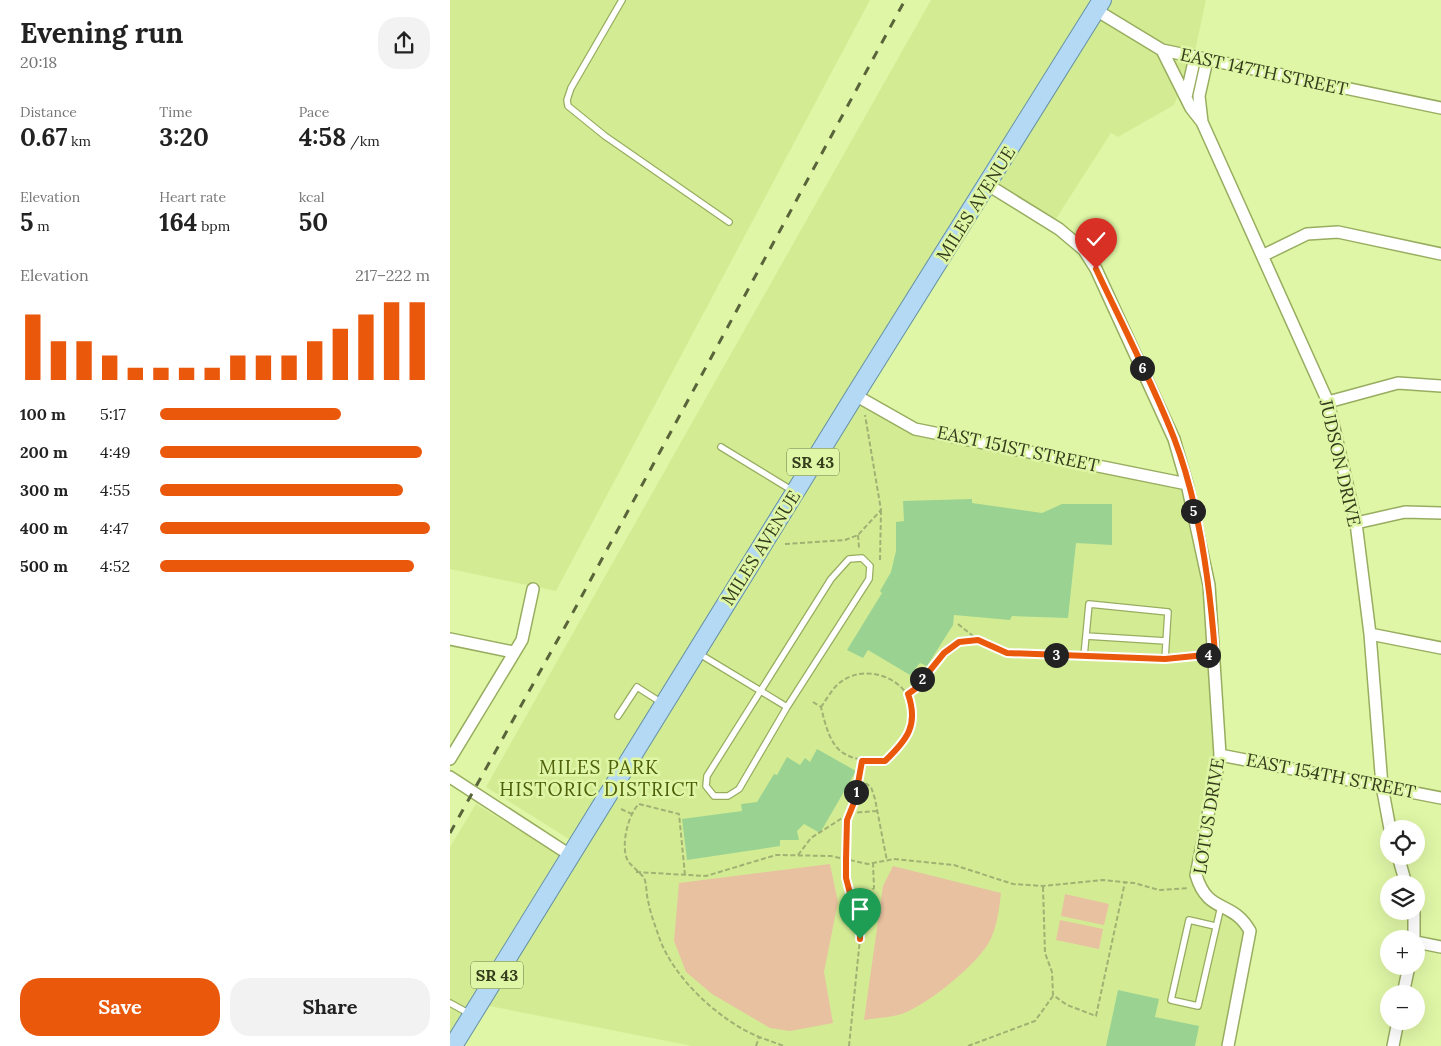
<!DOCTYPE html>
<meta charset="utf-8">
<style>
:root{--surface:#fff;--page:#f2f2f2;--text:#222;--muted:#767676;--accent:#ea580c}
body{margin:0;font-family:Lora,serif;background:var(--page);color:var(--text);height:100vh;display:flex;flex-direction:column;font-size:19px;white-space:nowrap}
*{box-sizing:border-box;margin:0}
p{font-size:16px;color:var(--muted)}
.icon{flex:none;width:28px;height:28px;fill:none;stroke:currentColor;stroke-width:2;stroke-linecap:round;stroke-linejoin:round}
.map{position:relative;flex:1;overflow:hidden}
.details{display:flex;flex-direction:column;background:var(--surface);width:450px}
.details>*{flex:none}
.controls{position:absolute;left:930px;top:820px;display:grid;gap:10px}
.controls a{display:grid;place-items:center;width:45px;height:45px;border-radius:50%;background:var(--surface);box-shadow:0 5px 20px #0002;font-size:25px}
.pin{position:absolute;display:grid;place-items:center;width:42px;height:42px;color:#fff;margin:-51px -21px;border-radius:50% 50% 50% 0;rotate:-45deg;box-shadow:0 0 5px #0007}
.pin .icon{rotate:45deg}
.km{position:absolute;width:25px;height:25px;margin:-12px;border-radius:50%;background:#222;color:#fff;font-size:14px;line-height:25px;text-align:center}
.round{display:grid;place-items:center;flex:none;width:52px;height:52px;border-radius:20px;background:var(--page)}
.overview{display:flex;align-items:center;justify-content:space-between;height:85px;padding:0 20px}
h1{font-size:28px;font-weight:700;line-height:38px}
.metrics{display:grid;grid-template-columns:repeat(3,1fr);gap:8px;height:85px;padding:5px 20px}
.metrics div{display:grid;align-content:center}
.metrics b{font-size:25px;font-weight:700}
.metrics small{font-size:14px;font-weight:400}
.metrics p{font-size:14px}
.chart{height:140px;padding:10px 20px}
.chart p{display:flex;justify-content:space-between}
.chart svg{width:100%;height:90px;margin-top:5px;stroke:var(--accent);stroke-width:6}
.primary-button{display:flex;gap:10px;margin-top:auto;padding:10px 20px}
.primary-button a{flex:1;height:58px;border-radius:20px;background:var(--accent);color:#fff;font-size:20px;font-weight:700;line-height:58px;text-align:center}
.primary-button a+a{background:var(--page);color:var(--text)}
ul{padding:0 20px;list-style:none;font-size:16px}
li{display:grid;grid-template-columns:80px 60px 1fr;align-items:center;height:38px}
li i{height:12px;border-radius:6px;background:var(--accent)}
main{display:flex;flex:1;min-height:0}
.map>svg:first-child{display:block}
.built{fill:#d3ec94}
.green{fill:#e8c1a0}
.building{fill:#9ad292}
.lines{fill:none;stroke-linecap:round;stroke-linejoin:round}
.service-casing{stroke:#98ad60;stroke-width:8}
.minor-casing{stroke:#98ad60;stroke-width:14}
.primary-casing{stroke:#6691a4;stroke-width:20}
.path{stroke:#a0b173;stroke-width:2;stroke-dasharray:5 2.5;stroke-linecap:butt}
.service{stroke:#fff;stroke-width:5.5}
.minor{stroke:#fff;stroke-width:11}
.primary{stroke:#b3d9f4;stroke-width:18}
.rail{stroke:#59643a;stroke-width:3;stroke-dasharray:9 9;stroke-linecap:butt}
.route-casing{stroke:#fff;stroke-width:10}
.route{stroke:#ea580c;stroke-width:6}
.labels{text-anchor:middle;stroke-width:5;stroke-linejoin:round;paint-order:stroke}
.shield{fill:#dff6a6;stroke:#677445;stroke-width:1}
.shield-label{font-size:16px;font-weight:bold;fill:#343c1c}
.street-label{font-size:18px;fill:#343c1c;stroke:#dff6a6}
.neighbourhood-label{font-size:19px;letter-spacing:1px;fill:#4e5f09;stroke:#dff6a6}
</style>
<main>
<section class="details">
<div class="overview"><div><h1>Evening run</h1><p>20:18</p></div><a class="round"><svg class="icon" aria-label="share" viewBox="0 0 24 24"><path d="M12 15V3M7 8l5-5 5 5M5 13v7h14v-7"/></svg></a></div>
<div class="metrics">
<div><p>Distance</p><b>0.67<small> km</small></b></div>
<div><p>Time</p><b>3:20</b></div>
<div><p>Pace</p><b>4:58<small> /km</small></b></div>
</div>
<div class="metrics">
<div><p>Elevation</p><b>5<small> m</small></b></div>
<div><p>Heart rate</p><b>164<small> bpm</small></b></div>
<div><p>kcal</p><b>50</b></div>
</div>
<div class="chart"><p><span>Elevation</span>217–222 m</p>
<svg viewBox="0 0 160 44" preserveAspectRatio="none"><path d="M5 44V12M15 44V25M25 44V25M35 44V32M45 44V38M55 44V38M65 44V38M75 44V38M85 44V32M95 44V32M105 44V32M115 44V25M125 44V19M135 44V12M145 44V6M155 44V6"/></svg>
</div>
<ul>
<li><b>100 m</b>5:17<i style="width:67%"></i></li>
<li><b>200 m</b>4:49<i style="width:97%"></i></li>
<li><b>300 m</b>4:55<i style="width:90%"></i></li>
<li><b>400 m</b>4:47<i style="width:100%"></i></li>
<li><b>500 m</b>4:52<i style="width:94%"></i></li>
</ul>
<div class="primary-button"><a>Save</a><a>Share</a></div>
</section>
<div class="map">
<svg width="991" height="1046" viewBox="0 0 991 1046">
<rect width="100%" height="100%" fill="#dff6a6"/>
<path class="built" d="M0,0h420l-314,591 -106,-22z
M481,0h159l-518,841 -86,-54z
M652,0h104l-11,51 -21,54 -56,32 -7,-4 -59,92 -64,-40z
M405,395l60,34 272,55 22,101 11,170 -24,120 5,15 45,33 -18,123h-536l-213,-42z
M26,804l84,51 -110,177v-185z"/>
<path class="green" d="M380,864l8,38 -14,70 9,51 -43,8 -20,-3 -58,-34 -26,-22 -12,-31 5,-58z
M443,866l108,27c-2,17 -4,36 -13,51 -13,22 -65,65 -90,71 -11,3 -23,3 -34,5l19,-134z
M615,894l44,10 -5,21 -43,-9z
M610,920l43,9 -4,20 -43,-9z"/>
<path class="building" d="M522,499v4l70,10 20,-9h50v41l-36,-2 -8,75 -56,-2 -2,4 -56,-5 -1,10 -26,41 -7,-3 -10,12 -42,-25 -5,8 -16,-8 35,-57 -2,-2 11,-19 5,-21v-29l8,-1 -1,-20z
M367,749l39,22 -36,62 -16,-9 -7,7 2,9h-19v6l-93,14 -5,-41 60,-8 -1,-7 16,-2 17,-28 3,1 10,-18 13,8 5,-7 5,4z
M668,990l41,9 -4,18 44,9 -4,20h-89z"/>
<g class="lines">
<g class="service-casing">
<path id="service" d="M172,0l-51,88 -4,12 1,6 37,30 124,86
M271,447l72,44
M412,558l8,8 -1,13 -82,128 -48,82 -11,7h-14l-8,-10 1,-10 124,-197 18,-20z
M636,636l80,5
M248,653l89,54
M557,653l158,6 48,-5
M634,656l5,-52 79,8 -3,47
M168,716l19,-29 25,16
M765,926l-26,-6 -18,80 27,6 23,-100
M0,1003l20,11"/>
</g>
<g class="minor-casing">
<path id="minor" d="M646,10l66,40 279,58
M712,50l29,58 11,14 126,280 28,121 14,111 12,152 8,43
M736,97l9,-40
M752,122l-3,-26 8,-36
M538,185l71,44 25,21 12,19 78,170 13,45 22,101 11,170 -24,120c12,40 36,24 54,56l-22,115
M814,255l43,-21 31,-2 103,22
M405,395l60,34 272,55
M878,402l70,-19 43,3
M906,523l49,-11 36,1
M920,634l71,14
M0,639l63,13
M770,755l221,43
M0,759l72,-119 11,-51
M0,777l120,78
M948,856l8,28
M964,911v28
M966,942l25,5
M953,994l6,-28
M943,1046l5,-25"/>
</g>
<g class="primary-casing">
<path id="primary" d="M3,1046l402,-651 247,-395"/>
</g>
<path class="path" d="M408,535l1,13
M335,544l60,-4 13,-5 23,-25 -16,-95
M430,560l1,-50
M508,624l20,16 22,10
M458,694c31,-21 23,-49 70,-54
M363,702l8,5c10,43 18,54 64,54 9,-9 19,-17 25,-29 19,-44 -41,-77 -73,-47 -6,6 -11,15 -16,22
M409,779l12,8 4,12 12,62
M171,809l11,5
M348,855l13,-17 39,-25 27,-2
M186,872l70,4 70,-21 55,1 37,8 26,-5 60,6 59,19 30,2 59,-6 32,3 25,7 30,-2
M235,875l-6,-61 -40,-10c-11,10 -19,43 -11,57 4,6 12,11 16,17 3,6 2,16 4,22 2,13 7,25 11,37 14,41 61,84 100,100
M593,887l2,66 7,19 1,23 14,10 29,11 29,-134
M404,902l20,-14 -1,-25
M306,1046l3,-9 25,9
M399,1046l11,-107v-29l-9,-13 -5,-19 1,-58 8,-20 7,-39
M518,1046l67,-25 18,-25"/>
<use href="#service" class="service"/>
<use href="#minor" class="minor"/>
<use href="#primary" class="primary"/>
<path class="rail" d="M0,833l121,-217 334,-616"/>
</g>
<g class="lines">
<g class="route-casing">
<path id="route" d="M410,939v-29l-9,-13 -5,-19v-19l1,-39 8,-20 7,-39h23c22,-21 34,-36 23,-67l7,-5 29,-36 15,-11 19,-2 29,13 158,6 50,-5c-5,-69 -16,-151 -41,-216 -22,-56 -52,-114 -78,-169"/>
</g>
<use href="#route" class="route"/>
</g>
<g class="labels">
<g class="shield">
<rect x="337" y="448.5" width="52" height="27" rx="4"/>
<rect x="21" y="961.5" width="52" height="27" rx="4"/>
</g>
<g class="shield-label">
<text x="363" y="468">SR 43</text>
<text x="47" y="981">SR 43</text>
</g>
<g class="street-label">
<text transform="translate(814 72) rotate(12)" y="6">EAST 147TH STREET</text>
<text transform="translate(526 204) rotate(-58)" y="6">MILES AVENUE</text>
<text transform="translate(568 449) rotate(12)" y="6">EAST 151ST STREET</text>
<text transform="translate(890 463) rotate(77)" y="6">JUDSON DRIVE</text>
<text transform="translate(311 548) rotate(-58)" y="6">MILES AVENUE</text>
<text transform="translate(881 776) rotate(11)" y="6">EAST 154TH STREET</text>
<text transform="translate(759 816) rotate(-81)" y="6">LOTUS DRIVE</text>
</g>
<g class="neighbourhood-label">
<text x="149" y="774">MILES PARK<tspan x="149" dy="22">HISTORIC DISTRICT</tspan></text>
</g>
</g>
</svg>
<div class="controls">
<a><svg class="icon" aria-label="locate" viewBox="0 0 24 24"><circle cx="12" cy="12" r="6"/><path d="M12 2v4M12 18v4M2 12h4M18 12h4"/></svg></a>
<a><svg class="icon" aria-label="layers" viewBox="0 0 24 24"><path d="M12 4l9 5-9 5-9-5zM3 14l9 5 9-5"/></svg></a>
<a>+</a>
<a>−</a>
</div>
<div class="pin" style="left:410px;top:939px;background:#1e9e55"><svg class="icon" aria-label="arrive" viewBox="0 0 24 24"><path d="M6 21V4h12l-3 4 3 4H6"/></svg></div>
<div class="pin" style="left:646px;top:269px;background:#d93025"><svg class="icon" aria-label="check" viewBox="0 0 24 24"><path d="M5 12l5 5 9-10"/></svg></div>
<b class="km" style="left:406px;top:792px">1</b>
<b class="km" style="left:472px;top:679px">2</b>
<b class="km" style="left:606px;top:655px">3</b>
<b class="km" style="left:758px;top:655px">4</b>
<b class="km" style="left:743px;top:511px">5</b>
<b class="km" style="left:692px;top:368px">6</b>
</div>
</main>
